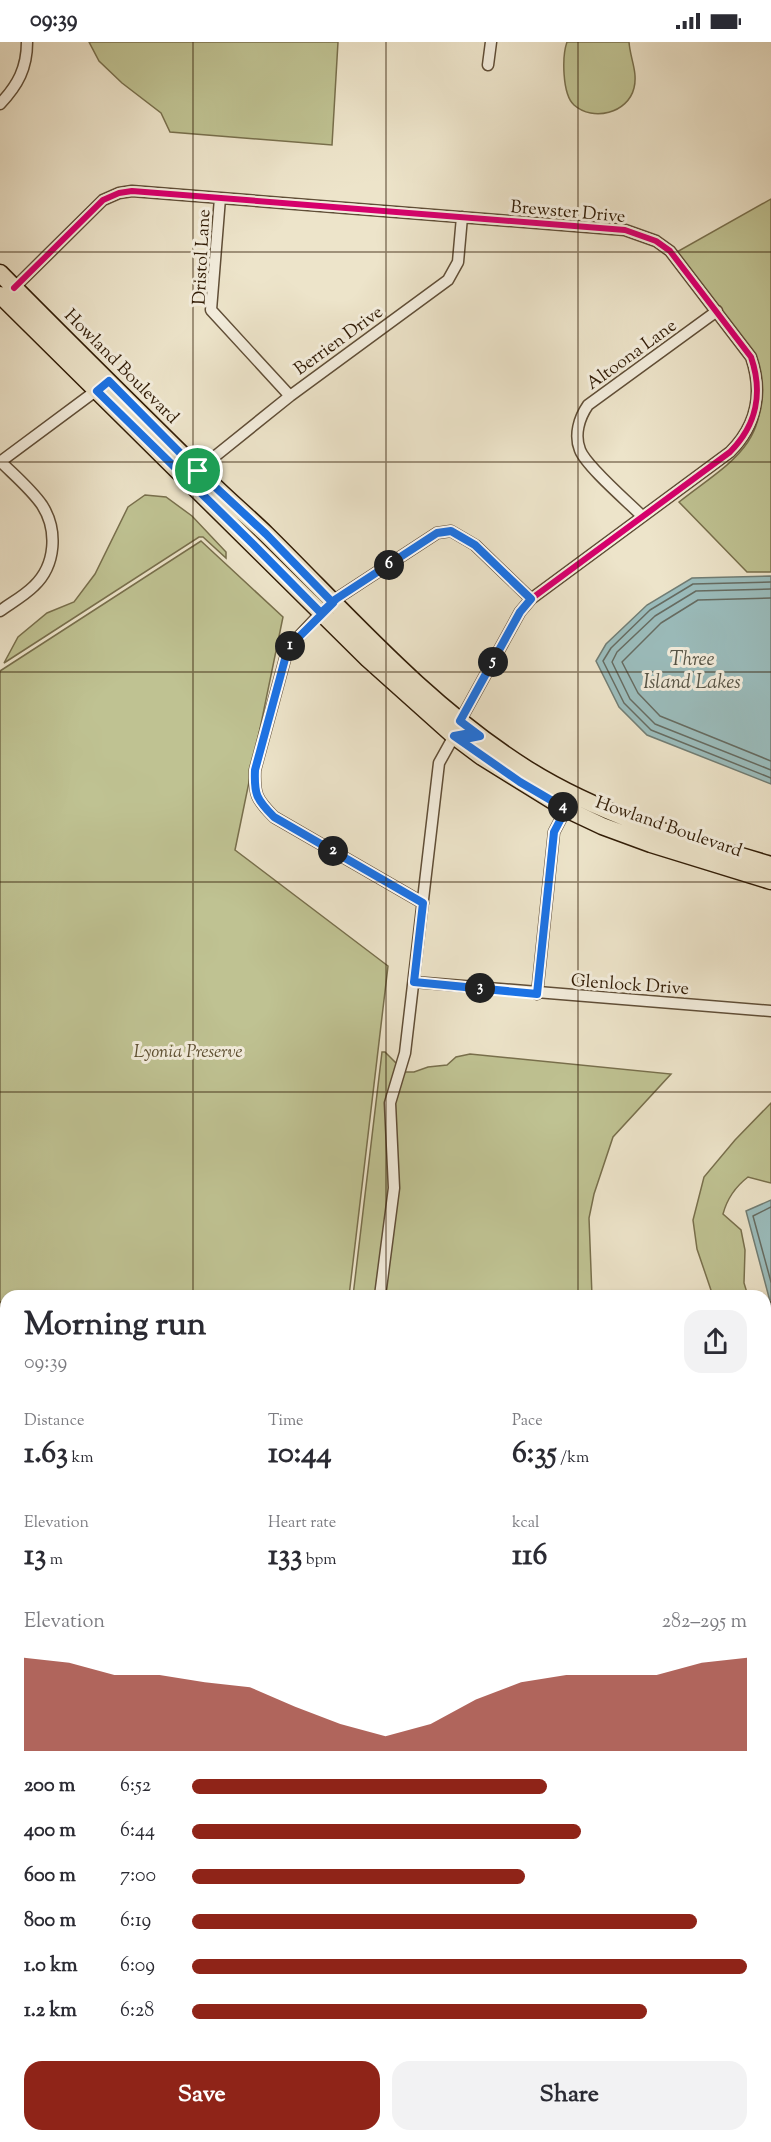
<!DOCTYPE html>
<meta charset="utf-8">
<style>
:root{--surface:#fff;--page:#f2f2f3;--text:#2b2b33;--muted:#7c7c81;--accent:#8f2418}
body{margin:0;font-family:"Sorts Mill Goudy",serif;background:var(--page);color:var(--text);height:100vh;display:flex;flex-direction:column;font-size:22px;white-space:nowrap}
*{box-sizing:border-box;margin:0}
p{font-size:20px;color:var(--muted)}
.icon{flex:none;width:33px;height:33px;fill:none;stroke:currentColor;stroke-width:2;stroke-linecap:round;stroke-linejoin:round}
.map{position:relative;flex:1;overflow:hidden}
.drawer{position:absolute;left:0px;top:1248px;width:771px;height:852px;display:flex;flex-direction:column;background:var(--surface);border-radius:18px 18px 0 0;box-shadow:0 2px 4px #0004}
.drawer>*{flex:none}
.pin{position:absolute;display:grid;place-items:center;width:51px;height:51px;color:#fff;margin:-26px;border:3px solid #fff;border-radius:50%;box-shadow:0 2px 6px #0007}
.km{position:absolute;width:30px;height:30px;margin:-15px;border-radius:50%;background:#222;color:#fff;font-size:16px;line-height:30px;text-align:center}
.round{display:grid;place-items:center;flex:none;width:63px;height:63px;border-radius:18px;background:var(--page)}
.headline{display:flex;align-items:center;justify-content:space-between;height:102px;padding:0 24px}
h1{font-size:33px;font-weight:800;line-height:45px}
.metrics{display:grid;grid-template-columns:repeat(3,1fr);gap:9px;height:102px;padding:6px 24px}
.metrics div{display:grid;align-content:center}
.metrics b{font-size:30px;font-weight:800}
.metrics small{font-size:16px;font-weight:400}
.metrics p{font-size:16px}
.chart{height:168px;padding:12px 24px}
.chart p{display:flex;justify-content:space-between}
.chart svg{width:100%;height:108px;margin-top:6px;fill:var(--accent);opacity:.7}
.cta{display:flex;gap:12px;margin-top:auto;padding:12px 24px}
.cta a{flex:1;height:69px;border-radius:18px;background:var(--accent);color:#fff;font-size:24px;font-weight:800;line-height:69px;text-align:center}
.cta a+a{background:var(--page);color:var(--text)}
ul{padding:0 24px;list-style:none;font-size:20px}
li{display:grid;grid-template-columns:96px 72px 1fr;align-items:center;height:45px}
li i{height:15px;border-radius:8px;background:var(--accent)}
.status{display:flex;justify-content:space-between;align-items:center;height:42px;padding:0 30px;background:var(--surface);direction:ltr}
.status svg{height:16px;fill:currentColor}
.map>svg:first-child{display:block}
.green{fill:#bfc292;stroke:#786f4c;stroke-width:1.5}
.water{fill:#9bbdbd;stroke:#717d74;stroke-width:1.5}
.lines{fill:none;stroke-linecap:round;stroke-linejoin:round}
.shore{stroke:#666c62;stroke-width:1.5}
.minor-casing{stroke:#604e37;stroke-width:13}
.primary-casing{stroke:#311c06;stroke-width:19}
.minor{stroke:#f3eddd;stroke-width:10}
.primary{stroke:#ede4ca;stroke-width:16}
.cycleway-casing{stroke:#f3eddd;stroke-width:10}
.cycleway{stroke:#d6006c;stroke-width:6}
.route-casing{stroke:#fff;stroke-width:12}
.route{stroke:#1a73e8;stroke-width:8}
.grid{fill:none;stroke:#311c06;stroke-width:1.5;stroke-opacity:0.55}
.labels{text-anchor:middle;stroke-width:6;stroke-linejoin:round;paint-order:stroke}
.street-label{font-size:18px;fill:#311c06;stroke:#f3eddd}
.park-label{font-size:18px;font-style:italic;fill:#5c4e30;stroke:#f3eddd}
.water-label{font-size:20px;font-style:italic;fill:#565446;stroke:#f3eddd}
</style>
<div class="status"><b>09:39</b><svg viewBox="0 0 49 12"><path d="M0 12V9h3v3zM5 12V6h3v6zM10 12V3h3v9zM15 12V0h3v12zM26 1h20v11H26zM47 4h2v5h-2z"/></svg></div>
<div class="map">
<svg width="771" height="2100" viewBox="0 0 771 2100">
<rect width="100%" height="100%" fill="#ede4ca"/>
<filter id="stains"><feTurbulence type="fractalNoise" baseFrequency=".00333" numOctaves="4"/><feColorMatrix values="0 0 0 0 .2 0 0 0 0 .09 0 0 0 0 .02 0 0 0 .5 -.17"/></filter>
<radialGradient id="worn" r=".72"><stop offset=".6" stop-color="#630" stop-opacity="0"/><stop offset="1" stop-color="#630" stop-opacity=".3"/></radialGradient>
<path class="green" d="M89,0h249l-6,103 -162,-13 -9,-19 -39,-30 -23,-22z
M567,0h62c1,16 9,30 5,46 -6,25 -41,34 -60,17 -12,-11 -12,-49 -7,-63z
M771,157v373h-24l-68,-70c48,-38 92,-57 80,-128l-84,-121z
M145,453l21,2 26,19 34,36v6l-23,-21h-4l-195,126 14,-26 29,-24 27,-11 21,-28 33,-67z
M201,499l82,76 -48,233 153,116 -39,330h-343v840h245v6h-251v-1471z
M382,1010h3l20,20h9l14,-5 19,-2 9,-8 14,-3 201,20 -58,63 -19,57 -5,24 3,78h-239z
M771,1061v80l-23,-6c-13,10 -21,22 -25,37l18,16 4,20 -1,33 4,13h-35l-16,-47 -4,-29 11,-43 31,-37z
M765,1305l6,11v83l-6,1z
M771,1458v642h-317l-3,-6h314v-632z"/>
<path class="water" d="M771,534v208l-124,-49 -28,-28 -23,-46 10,-17 41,-39 45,-27z
M771,1158v105l-25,-94z"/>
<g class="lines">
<path class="shore" d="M771,540l-78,2 -43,26 -39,38 -8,13 21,42 27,27 120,48
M771,547l-75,2 -41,25 -38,36 -5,10 18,37 25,25 116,46
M771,556l-73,2 -37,23 -39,39 16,31 22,23 111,45
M771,1165l-18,9 18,66"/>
<g class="minor-casing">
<path id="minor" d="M488,23l3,-23
M0,62c18,-19 27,-36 27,-62
M220,156l-9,112 79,86
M14,246l89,-88 16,-7 13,-2 493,39 31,11 14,10 81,106c12,35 6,68 -21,95l-199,147 -11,13 -60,109
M0,419c13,13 31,28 42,44 16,25 14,60 -8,81 -10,10 -23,17 -34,25
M0,420l101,-75
M198,428l92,-74 158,-116 10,-18 4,-45
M642,474c-14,-14 -56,-50 -62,-66 -6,-15 -1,-32 8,-45l129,-94
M423,861l-149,-86c-18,-18 -20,-23 -19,-47l33,-122 33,-35 15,-14 101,-66 14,-2 24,14 56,54
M414,940l357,29
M537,952l17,-162 12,-23
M380,1254l14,-108 -4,-85 15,-50 34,-290 15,-27
M277,2100v-6"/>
</g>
<g class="primary-casing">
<path id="primary" d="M0,231c65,66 131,131 197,196 22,23 46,43 69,65 83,82 161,172 261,235 75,47 160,71 244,96
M0,253l368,364 86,77 28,21 84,52 36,17 49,18 120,37"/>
</g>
<use href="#minor" class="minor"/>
<use href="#primary" class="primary"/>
<g class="cycleway-casing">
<path id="cycleway" d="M14,246l89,-88 16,-7 13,-2 493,39 31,11 14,10 81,106c12,35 6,68 -21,95l-199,147 -11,13 -60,109
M423,861l-149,-86c-18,-18 -20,-23 -19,-47l33,-122 33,-35 15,-14 101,-66 14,-2 24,14 56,54"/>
</g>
<use href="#cycleway" class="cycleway"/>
</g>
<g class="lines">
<g class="route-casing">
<path id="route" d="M198,429l68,63 67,69 -45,45 -33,122c-1,24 1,29 19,47l149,86 -9,79 123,12 17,-162 12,-23 -46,-27 -66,-46 11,-2 5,4 10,-2 -20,-15 60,-109 11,-13 -56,-54 -24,-14 -14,2 -101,66 -15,14 -68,-69 -156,-153 12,-10 89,90"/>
</g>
<use href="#route" class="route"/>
</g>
<path class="grid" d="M193,0v1254M386,0v1254M578,0v1254M0,210h771M0,420h771M0,630h771M0,840h771M0,1050h771M0,1260h6M765,1260h6M0,1470h6M765,1470h6M0,1680h6M765,1680h6M0,1890h6M765,1890h6M193,2094v6M386,2094v6M578,2094v6"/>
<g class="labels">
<g class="street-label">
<text transform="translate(568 169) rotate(5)" y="6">Brewster Drive</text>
<text transform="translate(201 215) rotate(-87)" y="6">Dristol Lane</text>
<text transform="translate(338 298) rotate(-36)" y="6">Berrien Drive</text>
<text transform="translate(631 312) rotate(-36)" y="6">Altoona Lane</text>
<text transform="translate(122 324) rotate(45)" y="6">Howland Boulevard</text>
<text transform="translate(669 784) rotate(19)" y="6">Howland Boulevard</text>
<text transform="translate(630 942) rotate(4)" y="6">Glenlock Drive</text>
</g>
<g class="park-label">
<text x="188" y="1015">Lyonia Preserve</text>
</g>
<g class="water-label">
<text x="692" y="623">Three<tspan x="692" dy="23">Island Lakes</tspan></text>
</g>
</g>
<rect width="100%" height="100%" filter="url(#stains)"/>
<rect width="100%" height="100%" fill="url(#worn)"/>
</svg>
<div class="pin" style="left:198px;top:429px;background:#1e9e55"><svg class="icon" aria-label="arrive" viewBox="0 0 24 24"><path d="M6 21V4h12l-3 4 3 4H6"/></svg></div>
<b class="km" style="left:290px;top:604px">1</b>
<b class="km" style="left:333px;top:809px">2</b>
<b class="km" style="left:480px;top:946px">3</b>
<b class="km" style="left:563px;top:765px">4</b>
<b class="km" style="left:493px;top:620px">5</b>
<b class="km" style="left:389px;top:523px">6</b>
<section class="drawer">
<div class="headline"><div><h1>Morning run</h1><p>09:39</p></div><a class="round"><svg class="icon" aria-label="share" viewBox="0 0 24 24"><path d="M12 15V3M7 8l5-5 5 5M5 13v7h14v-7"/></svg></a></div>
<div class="metrics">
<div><p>Distance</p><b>1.63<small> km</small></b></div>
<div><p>Time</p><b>10:44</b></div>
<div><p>Pace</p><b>6:35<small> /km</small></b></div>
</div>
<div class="metrics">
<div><p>Elevation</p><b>13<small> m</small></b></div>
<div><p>Heart rate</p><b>133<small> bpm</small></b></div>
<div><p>kcal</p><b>116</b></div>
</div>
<div class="chart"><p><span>Elevation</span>282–295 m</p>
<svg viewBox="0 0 160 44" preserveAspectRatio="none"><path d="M0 44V6L10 8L20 13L30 13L40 16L50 18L60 26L70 33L80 38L90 33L100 23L110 16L120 13L130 13L140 13L150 8L160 6V44z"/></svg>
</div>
<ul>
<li><b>200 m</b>6:52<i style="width:64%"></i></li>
<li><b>400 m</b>6:44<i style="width:70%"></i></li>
<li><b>600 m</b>7:00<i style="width:60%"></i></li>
<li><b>800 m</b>6:19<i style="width:91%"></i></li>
<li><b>1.0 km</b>6:09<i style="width:100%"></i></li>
<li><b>1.2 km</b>6:28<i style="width:82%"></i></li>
</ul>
<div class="cta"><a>Save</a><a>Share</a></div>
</section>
</div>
